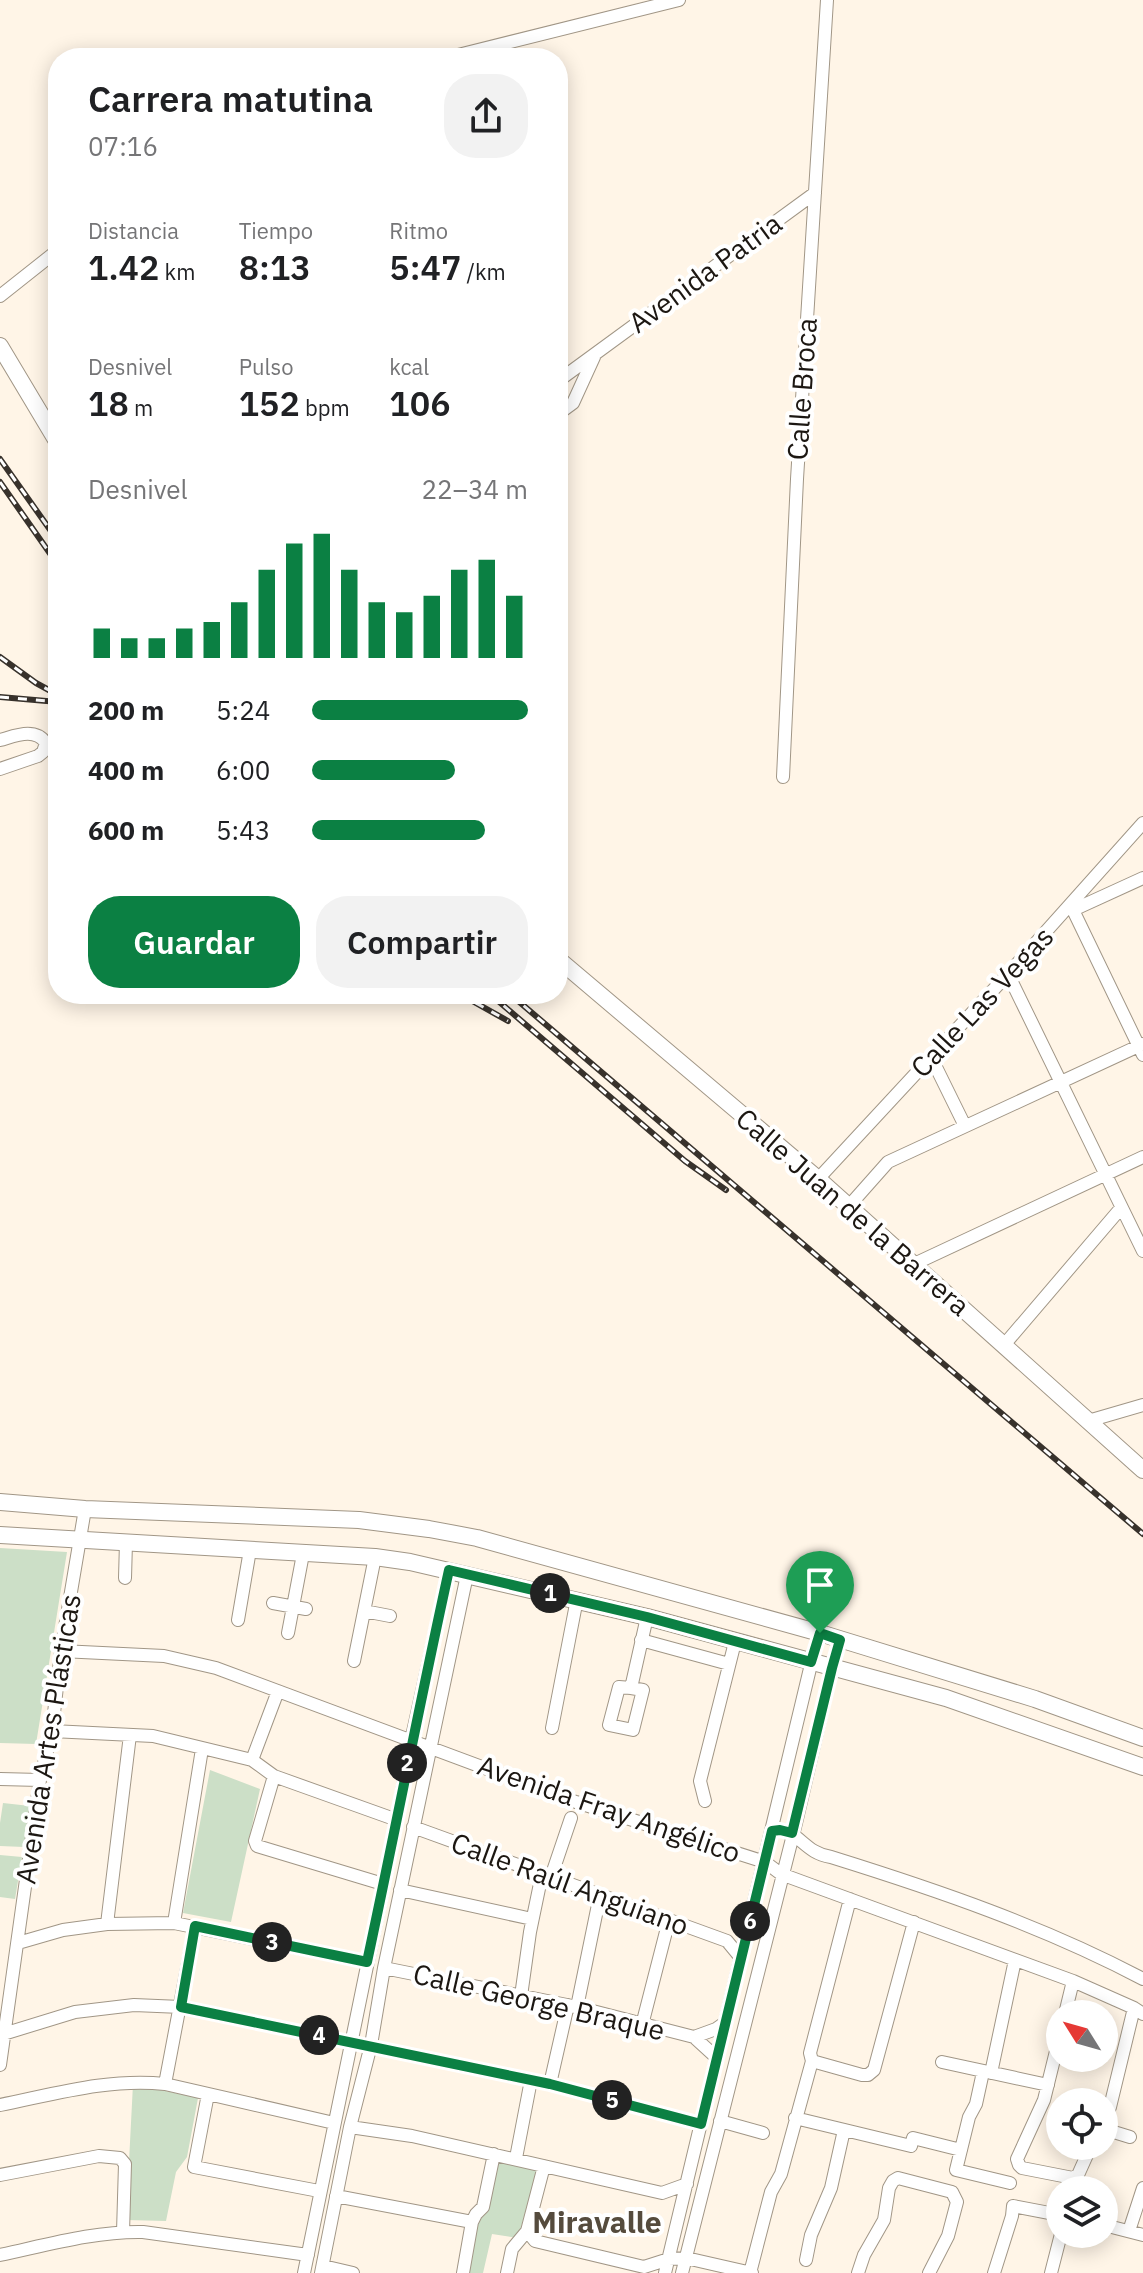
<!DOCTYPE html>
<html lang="es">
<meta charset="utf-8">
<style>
:root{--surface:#fff;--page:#f2f2f2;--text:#202124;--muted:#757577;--accent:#0b8043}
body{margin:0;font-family:"IBM Plex Sans",sans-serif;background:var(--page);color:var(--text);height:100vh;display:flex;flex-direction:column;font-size:30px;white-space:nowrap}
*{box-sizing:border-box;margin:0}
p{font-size:26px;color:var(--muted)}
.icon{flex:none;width:44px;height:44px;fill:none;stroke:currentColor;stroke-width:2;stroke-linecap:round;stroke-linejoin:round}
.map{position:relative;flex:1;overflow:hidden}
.side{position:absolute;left:48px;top:48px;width:520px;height:956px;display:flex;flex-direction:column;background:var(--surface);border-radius:32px;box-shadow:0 4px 20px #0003}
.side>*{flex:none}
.needle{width:52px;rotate:307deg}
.buttons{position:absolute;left:1046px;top:2000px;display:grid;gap:16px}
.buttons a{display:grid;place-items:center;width:72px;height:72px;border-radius:50%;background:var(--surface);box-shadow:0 4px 20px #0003;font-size:40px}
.pin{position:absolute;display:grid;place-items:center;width:68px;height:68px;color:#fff;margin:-82px -34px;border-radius:50% 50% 50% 0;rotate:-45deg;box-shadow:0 0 8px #0007}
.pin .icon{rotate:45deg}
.km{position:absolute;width:40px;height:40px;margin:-20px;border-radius:50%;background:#222;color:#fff;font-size:22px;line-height:40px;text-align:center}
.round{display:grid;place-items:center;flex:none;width:84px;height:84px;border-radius:32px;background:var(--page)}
.summary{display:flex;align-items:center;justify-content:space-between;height:136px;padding:0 40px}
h1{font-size:36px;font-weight:600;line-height:60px}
.figures{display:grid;grid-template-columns:repeat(3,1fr);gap:12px;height:136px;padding:8px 40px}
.figures div{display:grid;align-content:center}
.figures b{font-size:34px;font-weight:600}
.figures small{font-size:22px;font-weight:400}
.figures p{font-size:22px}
.chart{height:224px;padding:16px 40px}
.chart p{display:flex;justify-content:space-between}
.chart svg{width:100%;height:144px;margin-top:8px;stroke:var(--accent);stroke-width:6}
.action{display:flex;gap:16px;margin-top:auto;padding:16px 40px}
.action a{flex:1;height:92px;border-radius:32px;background:var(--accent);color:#fff;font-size:32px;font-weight:600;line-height:92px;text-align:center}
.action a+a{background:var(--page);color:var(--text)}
ul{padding:0 40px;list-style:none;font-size:26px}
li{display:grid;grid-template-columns:128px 96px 1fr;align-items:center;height:60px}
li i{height:20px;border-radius:10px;background:var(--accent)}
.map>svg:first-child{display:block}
.green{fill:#ccdfc7}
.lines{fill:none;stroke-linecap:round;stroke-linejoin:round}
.minor-casing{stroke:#a19686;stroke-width:14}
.major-casing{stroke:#a19686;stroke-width:18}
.minor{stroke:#fff;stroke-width:12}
.major{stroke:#fff;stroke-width:16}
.rail-casing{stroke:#38322c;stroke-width:6}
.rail{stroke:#fff;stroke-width:3;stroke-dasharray:9;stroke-linecap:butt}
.route-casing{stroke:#fff;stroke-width:16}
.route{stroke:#0b8043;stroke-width:10}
.labels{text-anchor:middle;stroke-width:8;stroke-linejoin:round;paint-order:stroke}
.street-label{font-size:28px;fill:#1c1712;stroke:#fff}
.neighbourhood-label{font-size:30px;font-weight:bold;fill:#554b3d;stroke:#fff}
</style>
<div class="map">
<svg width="1143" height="2273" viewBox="0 0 1143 2273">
<rect width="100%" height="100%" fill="#fff5e7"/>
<path class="green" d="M0,1548l67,4 -31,192 -36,-1z
M210,1770l50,19 -29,133 -48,-9z
M3,1803l27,3 -6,41 -24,-1v-23z
M0,1855l22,2 -7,42 -15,-2z
M133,2084l65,14 -11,59 -11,15 -10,49 -40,-1z
M497,2156l41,10 -20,72 -26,-4 -9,39h-17l11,-57z"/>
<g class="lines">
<g class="minor-casing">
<path id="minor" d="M446,58l233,-58
M0,296l58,-46
M558,381l257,-188
M558,414l15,-11 21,-46
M0,740c15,-4 35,-13 46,3l-3,9 -5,4 -38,13
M783,777l14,-298 30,-479
M1072,904l1,6 70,145
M1073,910l70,-32
M1008,974l135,277
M931,1057l34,69
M818,1179l190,-205 135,-151
M849,1206l39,-44 255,-118
M912,1265l231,-108
M1004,1345l117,-137
M1088,1421l55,-16
M125,1578l1,-36
M273,1603l33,6
M364,1611l26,5
M238,1620l12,-70
M288,1633l15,-79
M641,1640l88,24
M61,1651l103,5 52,12 360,134 189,60 16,12 292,107 61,27 9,6
M354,1661l21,-104
M631,1688l12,2 -10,40 -24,-5 10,-38 12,1 16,-71
M552,1728l25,-129
M52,1731l101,5 99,24 22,16 123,44
M252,1760l26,-69
M274,1776l-19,65 2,5 126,38
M0,1779l40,1
M705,1801l-5,-20 35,-139
M413,1827l314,114 14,17
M772,1831c20,-4 27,11 42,20 5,3 11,5 17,6 106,33 214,70 312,122
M551,1877l20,-59
M400,1890l132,29
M174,1923l28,-174
M107,1924l23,-189
M18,1943l45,-13 44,-6 67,-1 193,39
M384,1968l193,39 117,30 22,-8 10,-7
M521,1996l9,-64 12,-58
M577,2007l23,-112
M1065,2014l8,-33
M642,2025l27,-105
M0,2035l75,-23 59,-7 47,2 369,77 151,40
M1060,2035l-16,65 -27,59 2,6 3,3 51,10 5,-3 13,-29
M694,2037l23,21
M812,2061l50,14h6l6,-5 40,-148
M942,2062l106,23
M0,2065l40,-285 12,-49 9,-80 24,-142
M983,2072l-7,32 -7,13 -13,53 54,13
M991,2073l24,-113
M165,2084l30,-158
M550,2084l18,-79
M208,2094l-14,73 125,24
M0,2105c55,-11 109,-27 165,-21l169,39
M795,2118l116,28 2,-8 48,12
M1104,2119l6,-12 24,-99
M720,2121l43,12
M350,2127l62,9 250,57 25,-9
M1104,2129l26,8
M516,2158l15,-78
M544,2166l-17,65 8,10 109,26 25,-8 17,-1 66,15
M0,2175l99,-19 21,2 5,6 -2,68
M336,2196l136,26
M1104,2225l39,10
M1129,2231l14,-43
M0,2255c47,-10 95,-24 143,-23l165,23
M806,2260l5,-25 20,-47 13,-58
M323,2266l30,7
M304,2273l93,-453 14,-79 38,-171
M321,2273l29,-146 21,-82 13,-77 83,-393
M463,2273l9,-51 4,-8 7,-7 11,-53
M507,2273l5,-24 15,-18
M665,2273l148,-617 7,-23
M682,2273l114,-450 36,-155 8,-28
M750,2273l21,-81 10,-18 31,-113 -2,-8 40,-154
M858,2273l6,-18 20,-35 5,-32 4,-7 5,-3 54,14 5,10 -9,34 -19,37
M994,2273l18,-57 1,-10 47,9
M1051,2273l10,-39"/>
</g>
<g class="major-casing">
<path id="major" d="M0,346l58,97
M558,959l260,220 325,291
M0,1502l85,7 274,11 70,9 48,9 343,95 215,66 108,39
M0,1535l375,22 35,5 237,55 299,81 197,69"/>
</g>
<use href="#minor" class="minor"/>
<use href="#major" class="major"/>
<g class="rail-casing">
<path id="rail" d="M0,459l58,82
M0,482l58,83
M0,657l36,26 22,12
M0,697l58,5
M460,994l48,27
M490,994l195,167 41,29
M510,994l633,540"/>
</g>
<use href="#rail" class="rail"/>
</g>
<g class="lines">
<g class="route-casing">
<path id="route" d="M449,1570l198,47 164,45 9,-29 20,7 -8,28 -40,165 -12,-3 -8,1 -71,293 -151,-40 -369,-77 14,-81 172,36c28,-130 53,-261 82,-392z"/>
</g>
<use href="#route" class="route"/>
</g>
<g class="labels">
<g class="street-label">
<text transform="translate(705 273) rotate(-36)" y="10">Avenida Patria</text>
<text transform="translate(802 389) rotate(-86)" y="10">Calle Broca</text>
<text transform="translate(982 1002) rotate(-47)" y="10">Calle Las Vegas</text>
<text transform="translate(853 1212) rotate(41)" y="10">Calle Juan de la Barrera</text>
<text transform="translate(48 1739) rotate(-81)" y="10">Avenida Artes Plásticas</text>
<text transform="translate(609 1809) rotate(19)" y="10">Avenida Fray Angélico</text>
<text transform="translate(570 1884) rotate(20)" y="10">Calle Raúl Anguiano</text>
<text transform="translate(539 2002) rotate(13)" y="10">Calle George Braque</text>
</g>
<g class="neighbourhood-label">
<text x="597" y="2233">Miravalle</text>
</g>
</g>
</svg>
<div class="buttons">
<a><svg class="needle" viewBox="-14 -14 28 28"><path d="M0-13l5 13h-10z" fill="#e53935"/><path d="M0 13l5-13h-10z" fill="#757577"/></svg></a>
<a><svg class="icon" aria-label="locate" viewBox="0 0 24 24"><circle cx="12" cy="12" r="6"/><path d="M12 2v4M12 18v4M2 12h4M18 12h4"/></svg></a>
<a><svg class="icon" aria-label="layers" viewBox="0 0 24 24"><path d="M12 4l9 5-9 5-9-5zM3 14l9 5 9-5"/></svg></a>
</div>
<div class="pin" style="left:820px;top:1633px;background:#1e9e55"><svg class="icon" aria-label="arrive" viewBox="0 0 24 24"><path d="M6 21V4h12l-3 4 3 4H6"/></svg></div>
<b class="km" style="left:550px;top:1593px">1</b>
<b class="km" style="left:407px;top:1763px">2</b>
<b class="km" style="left:272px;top:1942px">3</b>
<b class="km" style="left:319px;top:2035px">4</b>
<b class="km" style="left:612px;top:2100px">5</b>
<b class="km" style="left:750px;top:1921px">6</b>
<section class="side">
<div class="summary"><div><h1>Carrera matutina</h1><p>07:16</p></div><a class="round"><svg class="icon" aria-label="share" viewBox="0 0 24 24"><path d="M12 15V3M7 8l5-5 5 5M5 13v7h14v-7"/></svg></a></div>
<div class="figures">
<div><p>Distancia</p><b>1.42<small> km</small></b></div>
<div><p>Tiempo</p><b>8:13</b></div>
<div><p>Ritmo</p><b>5:47<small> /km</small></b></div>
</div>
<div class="figures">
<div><p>Desnivel</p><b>18<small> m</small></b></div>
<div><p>Pulso</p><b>152<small> bpm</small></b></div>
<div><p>kcal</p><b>106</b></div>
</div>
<div class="chart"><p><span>Desnivel</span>22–34 m</p>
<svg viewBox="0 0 160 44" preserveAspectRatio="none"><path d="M5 44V35M15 44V38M25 44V38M35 44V35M45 44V33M55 44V27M65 44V17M75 44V9M85 44V6M95 44V17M105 44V27M115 44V30M125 44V25M135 44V17M145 44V14M155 44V25"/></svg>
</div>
<ul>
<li><b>200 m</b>5:24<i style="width:100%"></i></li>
<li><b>400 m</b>6:00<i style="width:66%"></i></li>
<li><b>600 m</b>5:43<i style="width:80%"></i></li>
</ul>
<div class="action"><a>Guardar</a><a>Compartir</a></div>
</section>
</div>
